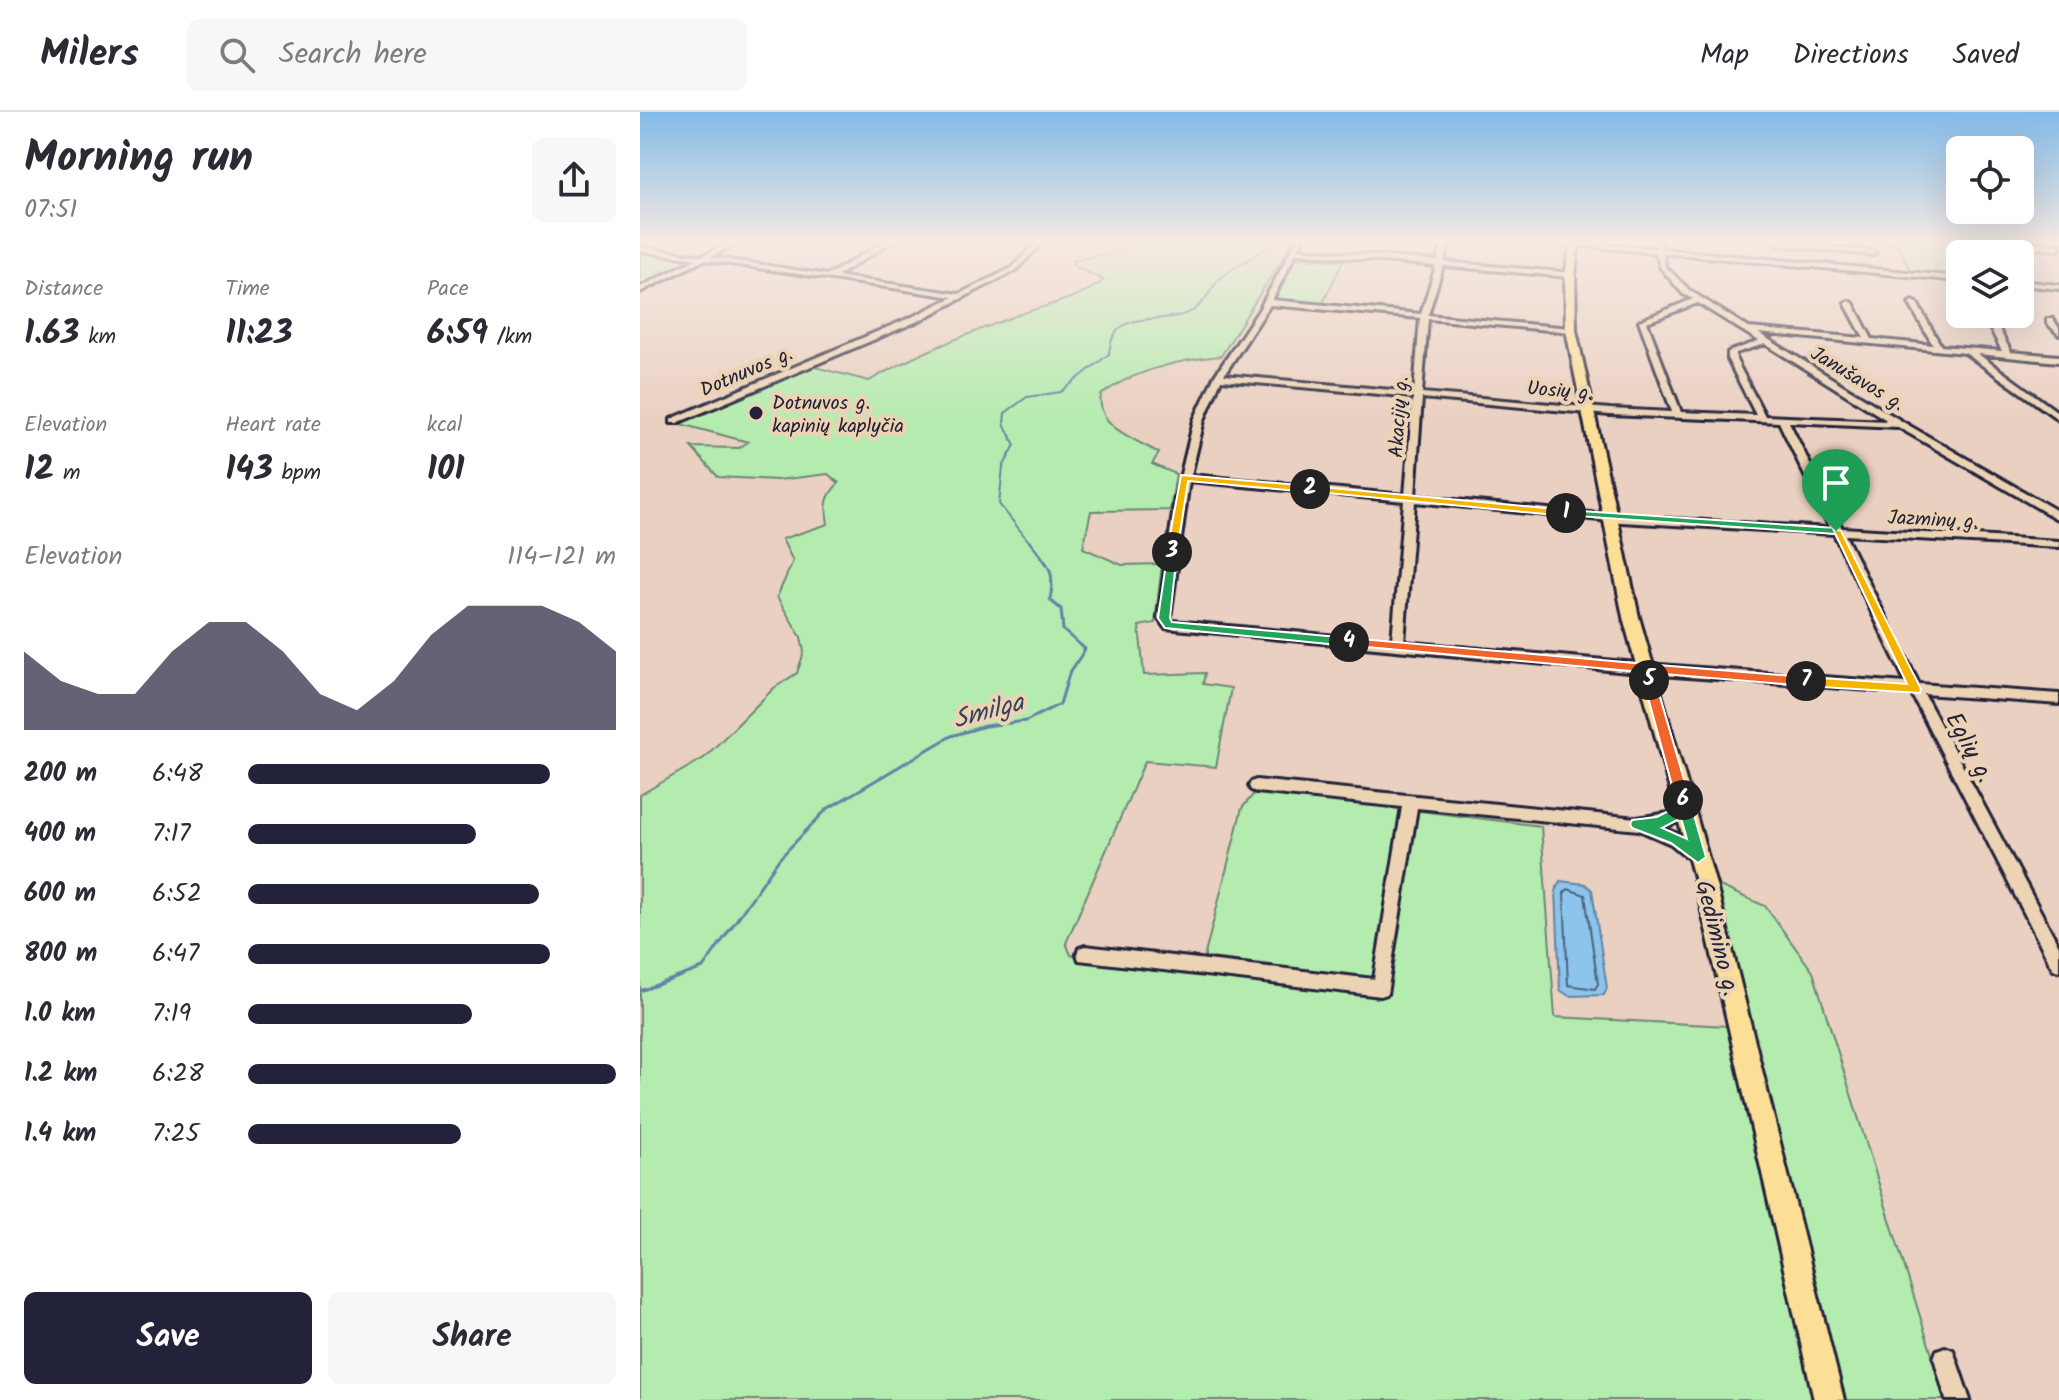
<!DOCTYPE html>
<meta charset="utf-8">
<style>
:root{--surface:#fff;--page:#f7f7f7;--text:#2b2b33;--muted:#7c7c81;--line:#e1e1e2;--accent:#22223b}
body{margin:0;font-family:Kalam,sans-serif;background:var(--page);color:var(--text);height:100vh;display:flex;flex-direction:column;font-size:30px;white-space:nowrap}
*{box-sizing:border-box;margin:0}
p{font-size:26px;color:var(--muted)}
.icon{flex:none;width:44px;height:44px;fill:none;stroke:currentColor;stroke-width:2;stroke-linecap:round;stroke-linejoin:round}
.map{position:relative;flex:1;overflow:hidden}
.panel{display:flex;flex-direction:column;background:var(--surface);width:640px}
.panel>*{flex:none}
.tools{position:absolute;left:1306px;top:24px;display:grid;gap:16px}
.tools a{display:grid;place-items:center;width:88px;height:88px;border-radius:12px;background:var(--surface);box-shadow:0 8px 32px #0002;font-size:40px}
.pin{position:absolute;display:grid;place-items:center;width:68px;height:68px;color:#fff;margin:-82px -34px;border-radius:50% 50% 50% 0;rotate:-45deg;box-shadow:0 0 8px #0007}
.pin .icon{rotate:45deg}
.km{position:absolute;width:40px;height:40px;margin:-20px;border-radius:50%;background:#222;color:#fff;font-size:22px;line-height:40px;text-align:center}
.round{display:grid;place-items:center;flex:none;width:84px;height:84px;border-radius:12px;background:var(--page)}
.headline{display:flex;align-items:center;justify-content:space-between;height:136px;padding:0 24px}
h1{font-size:44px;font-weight:700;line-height:60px}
.stats{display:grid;grid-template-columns:repeat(3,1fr);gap:12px;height:136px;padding:8px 24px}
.stats div{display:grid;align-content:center}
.stats b{font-size:34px;font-weight:700}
.stats small{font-size:22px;font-weight:400}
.stats p{font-size:22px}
.chart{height:224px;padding:16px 24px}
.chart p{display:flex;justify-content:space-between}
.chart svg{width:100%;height:144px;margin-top:8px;fill:var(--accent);opacity:.7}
.cta{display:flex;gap:16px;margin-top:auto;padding:16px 24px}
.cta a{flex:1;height:92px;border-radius:12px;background:var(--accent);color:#fff;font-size:32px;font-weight:700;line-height:92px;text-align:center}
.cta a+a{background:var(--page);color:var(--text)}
ul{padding:0 24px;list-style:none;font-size:26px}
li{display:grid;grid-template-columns:128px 96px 1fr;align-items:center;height:60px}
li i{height:20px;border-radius:10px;background:var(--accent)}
header{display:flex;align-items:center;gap:48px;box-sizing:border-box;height:112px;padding:0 40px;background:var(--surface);border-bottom:2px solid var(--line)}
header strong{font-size:38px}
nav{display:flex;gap:44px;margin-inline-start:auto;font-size:28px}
.search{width:560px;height:72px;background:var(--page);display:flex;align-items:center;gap:20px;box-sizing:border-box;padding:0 28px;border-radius:12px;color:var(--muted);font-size:30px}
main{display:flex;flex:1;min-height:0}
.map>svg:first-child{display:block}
.green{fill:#b4ecaf;stroke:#6b8775;stroke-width:2}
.water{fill:#8dc4eb;stroke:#6283a5;stroke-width:2}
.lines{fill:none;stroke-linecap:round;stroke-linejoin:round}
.shore{stroke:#4d6381;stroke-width:2}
.stream-far1{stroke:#6283a5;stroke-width:2}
.stream{stroke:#6283a5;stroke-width:3}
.minor-casing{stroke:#22223b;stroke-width:6}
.major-casing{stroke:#22223b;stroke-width:6}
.minor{fill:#ecd3b4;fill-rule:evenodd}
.major{fill:#fcde96;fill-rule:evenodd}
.split-1{fill:#22a559;stroke:#fff;stroke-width:2}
.split-2{fill:#f5b400;stroke:#fff;stroke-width:2}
.split-3{fill:#f5b400;stroke:#fff;stroke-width:2}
.split-4{fill:#22a559;stroke:#fff;stroke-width:2}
.split-5{fill:#f0652b;stroke:#fff;stroke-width:2}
.split-6{fill:#22a559;stroke:#fff;stroke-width:2;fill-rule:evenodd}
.split-7{fill:#f0652b;stroke:#fff;stroke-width:2}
.split-8{fill:#f5b400;stroke:#fff;stroke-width:2}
.poi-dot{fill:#22223b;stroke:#ecd3b4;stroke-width:3}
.labels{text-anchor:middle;stroke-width:8;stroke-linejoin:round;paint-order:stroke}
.far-street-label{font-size:20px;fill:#22223b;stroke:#ecd3b4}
.far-poi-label{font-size:20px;fill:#22223b;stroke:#ecd3b4;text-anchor:start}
.street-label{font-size:24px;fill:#22223b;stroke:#ecd3b4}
.water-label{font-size:26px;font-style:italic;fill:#37425e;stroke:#ecd3b4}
</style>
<header>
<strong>Milers</strong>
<div class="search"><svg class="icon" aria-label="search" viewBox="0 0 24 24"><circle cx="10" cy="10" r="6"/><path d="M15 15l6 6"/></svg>Search here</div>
<nav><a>Map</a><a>Directions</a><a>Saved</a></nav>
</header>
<main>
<section class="panel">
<div class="headline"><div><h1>Morning run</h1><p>07:51</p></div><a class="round"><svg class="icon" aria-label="share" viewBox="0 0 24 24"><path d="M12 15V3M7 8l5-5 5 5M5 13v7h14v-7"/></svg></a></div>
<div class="stats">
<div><p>Distance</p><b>1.63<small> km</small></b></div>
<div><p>Time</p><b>11:23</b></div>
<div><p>Pace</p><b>6:59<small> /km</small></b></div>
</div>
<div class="stats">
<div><p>Elevation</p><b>12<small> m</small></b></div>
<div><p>Heart rate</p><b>143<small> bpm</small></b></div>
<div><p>kcal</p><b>101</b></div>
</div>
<div class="chart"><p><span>Elevation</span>114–121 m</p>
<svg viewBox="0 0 160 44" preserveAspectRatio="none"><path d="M0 44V20L10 29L20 33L30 33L40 20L50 11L60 11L70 20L80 33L90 38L100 29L110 15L120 6L130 6L140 6L150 11L160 20V44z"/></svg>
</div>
<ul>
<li><b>200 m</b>6:48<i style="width:82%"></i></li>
<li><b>400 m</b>7:17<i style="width:62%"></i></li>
<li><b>600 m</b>6:52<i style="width:79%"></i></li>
<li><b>800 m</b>6:47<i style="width:82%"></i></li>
<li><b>1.0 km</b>7:19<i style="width:61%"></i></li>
<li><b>1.2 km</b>6:28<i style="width:100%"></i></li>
<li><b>1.4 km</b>7:25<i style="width:58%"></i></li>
</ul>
<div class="cta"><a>Save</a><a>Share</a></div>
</section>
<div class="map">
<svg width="1419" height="1288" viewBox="0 0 1419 1288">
<rect width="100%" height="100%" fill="#ead0c1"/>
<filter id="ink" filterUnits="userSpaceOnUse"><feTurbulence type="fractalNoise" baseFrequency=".0125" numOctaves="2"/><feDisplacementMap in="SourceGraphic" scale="16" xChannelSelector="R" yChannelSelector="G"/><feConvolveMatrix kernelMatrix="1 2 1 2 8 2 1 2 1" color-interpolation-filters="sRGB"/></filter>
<g filter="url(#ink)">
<path class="green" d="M500,129h153l-72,115c-39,3 -89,15 -120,39 -6,32 36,45 58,58l-7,11 24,10 -6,36 -79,1 -8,37 39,17 40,-1 -7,59 -16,3 5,49 61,-2 -2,11 28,4 -15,79 -71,-6 -79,182 5,12 130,15 41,-162 14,-17 285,35 14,191 173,9 86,374h-1174v-605l64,-37 70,-70 23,-15 7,-21 -3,-15 -24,-40 16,-36 -11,-22 46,-15c-3,-18 -3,-28 11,-41l-11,-9 -50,6 -60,-3 -27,-30 48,1 9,-6 -71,-19 134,-57 58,15c46,-27 99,-47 149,-66 30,-11 60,-15 86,-35l-32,-15 1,-4 55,-13z
M1235,129h90l14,1 -6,10 -13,2v15h-11l6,8 -43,-3 -14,-28z
M7,140l48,6v2l-55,27v-32z
M656,146l47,3 -21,44 -47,-4z
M1075,772l50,22 48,66 133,428h-117z"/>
<path class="water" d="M920,769l25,3 7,6 15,98 -3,7 -35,1 -9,-6 -4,-101z"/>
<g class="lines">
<path class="shore" d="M928,777l17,6 13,89 -3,5 -27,-4 -4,-92z"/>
<path class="stream-far1" d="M391,432l-32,-40 4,-37 12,-22 -11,-21 1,-11 22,-16 34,-5 48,-38c4,-50 54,-26 85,-44 11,-7 15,-19 24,-29 15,-17 39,-22 55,-40"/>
<path class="stream" d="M0,879l63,-23 76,-109 48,-50 124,-73 34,-10 41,-5 34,-17 9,-30 16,-25 -22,-19 -2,-21 -11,-9c6,-31 -2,-35 -20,-58"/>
<g class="minor-casing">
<path id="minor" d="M92,129h8l-30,16 118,18 58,-34h7l-56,35 122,18 53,-26 25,-27h7l-28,29 -98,51 -241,102h-6v-4l241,-102 41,-20 -249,-37 -64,32v-5l56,-28 -56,-8v-4l62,9z
M656,129h6l-4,8 139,12 7,-20h6l-6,21 129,11 -3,4 -127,-11 -15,49 143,13 4,2 -4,2 -143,-13 -6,74 188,16 62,3 -33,-91 54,-22 -10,-5 -23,-27 -4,-14 -101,-10 -3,-2 103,7 -1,-7h6l2,8 298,28v4l-297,-28 2,13 24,24 60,38 115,10 -19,-35 4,-2 4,2 19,36 61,6 -24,-42 4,-2 4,2 24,43 61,5 -19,-37h8l20,38 48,4v6l-81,-8 81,59v7l-94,-67 -207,-20 145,89 156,90v7l-4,-1 -157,-91 -109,-5 53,106 217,13v6l-214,-12 74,149 140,10v10l-135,-10 135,252v25l-6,-2 -142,-276 -251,-18 -495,-47 -7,-10 17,-119 19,-79 20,-43 45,-67zM656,141l140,13 -15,48 -149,-14zM1058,191l61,38 -31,11v8l28,55 -75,-3 -34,-90zM630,193l150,13 -6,74 -190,-17zM1125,232l123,77 -123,-5 -29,-56v-7zM581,268l192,17 -8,98 -214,-20 13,-55zM782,286l188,17 169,7 51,106 -209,-12 -206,-20zM549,369l215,20 -12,140 -219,-20 -3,-3zM775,390l206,20 213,12 72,149 -246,-18 -256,-23z
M1139,130l94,9 3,2 -3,2 -96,-10z
M1380,169l39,4v4l-39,-4z
M1407,207h6l6,9v7l-12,-12z
M616,668l381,38 32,-5 17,-10 5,2 2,4c-6,12 -19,16 -32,18 17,6 35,14 45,30l-3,5 -5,2 -5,-2 -22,-18 -32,-14 -222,-22 -30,186 -6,2 -302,-36 -2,-6 2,-6 6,-2 289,33 28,-172 -146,-15 -5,-2 -2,-4 2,-4z
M1305,1235l8,3 17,50h-24l-12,-42 3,-8z"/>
</g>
<g class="major-casing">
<path id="major" d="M931,129h8l-4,34 1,55 63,287 77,268 128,515h-30l-118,-515 -73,-268 -57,-287 -1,-55z
M1353,129l66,3v6l-62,-6z"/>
</g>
<use href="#minor" class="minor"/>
<use href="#major" class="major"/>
</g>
</g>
<linearGradient id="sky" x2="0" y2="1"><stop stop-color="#83bae9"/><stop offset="0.42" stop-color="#f6eae3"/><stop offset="1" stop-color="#f6eae3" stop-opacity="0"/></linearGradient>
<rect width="1419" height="309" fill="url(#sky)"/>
<path class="split-1" d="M926,398l270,18 5,3 -5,3 -274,-19z"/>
<path class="split-2" d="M670,374l256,24 5,3 -5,3 -260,-25z"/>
<path class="split-3" d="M541,363l129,11 4,3 -4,3 -122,-11 -11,71 -5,4 -5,-4z"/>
<path class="split-4" d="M528,438l9,2 -7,66 2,4 177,16 6,4 -6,4 -184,-18 -7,-10z"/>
<path class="split-5" d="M709,526l297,26 4,1 5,15 -10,3 -4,-11 -296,-27 -2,-3z"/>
<path class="split-6" d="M1009,563l6,5 51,177 -8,6 -27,-20 -39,-15 -2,-4 2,-4 25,-3 21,-11 -35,-126zM1041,706l6,21 -25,-11z"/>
<path class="split-7" d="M1006,552l160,13 6,4 -6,5 -153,-13 37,127 -7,6 -7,-6 -36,-132z"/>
<path class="split-8" d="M1193,417l8,2 80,158 -1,4 -114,-7 -6,-5 6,-4 101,7z"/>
<circle class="poi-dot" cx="116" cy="301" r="8"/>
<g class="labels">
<g class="far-street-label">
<text transform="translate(106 259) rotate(-23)" y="7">Dotnuvos g.</text>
<text transform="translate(1218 266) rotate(31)" y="7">Janušavos g.</text>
<text transform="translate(920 278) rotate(5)" y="7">Uosių g.</text>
<text transform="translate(758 305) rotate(-86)" y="7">Akacijų g.</text>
<text transform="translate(1293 407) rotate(3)" y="7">Jazminų g.</text>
</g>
<g class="far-poi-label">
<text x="132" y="297">Dotnuvos g.<tspan x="132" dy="23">kapinių kaplyčia</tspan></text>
</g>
<g class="street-label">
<text transform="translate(1330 635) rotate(62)" y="8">Eglių g.</text>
<text transform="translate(1078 826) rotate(76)" y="8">Gedimino g.</text>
</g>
<g class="water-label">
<text transform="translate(348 598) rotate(-15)" y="9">Smilga</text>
</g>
</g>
</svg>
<div class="tools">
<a><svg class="icon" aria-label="locate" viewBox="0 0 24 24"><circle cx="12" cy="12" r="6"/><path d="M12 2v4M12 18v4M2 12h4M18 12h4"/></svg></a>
<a><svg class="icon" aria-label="layers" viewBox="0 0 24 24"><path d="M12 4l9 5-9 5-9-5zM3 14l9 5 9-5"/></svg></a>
</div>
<div class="pin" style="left:1196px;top:419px;background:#1e9e55"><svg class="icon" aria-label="arrive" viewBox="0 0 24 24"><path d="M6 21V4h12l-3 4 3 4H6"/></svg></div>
<b class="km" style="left:926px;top:401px">1</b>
<b class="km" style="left:670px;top:377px">2</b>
<b class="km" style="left:532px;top:440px">3</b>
<b class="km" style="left:709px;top:530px">4</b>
<b class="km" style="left:1009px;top:568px">5</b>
<b class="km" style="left:1043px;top:688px">6</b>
<b class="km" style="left:1166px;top:569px">7</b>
</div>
</main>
